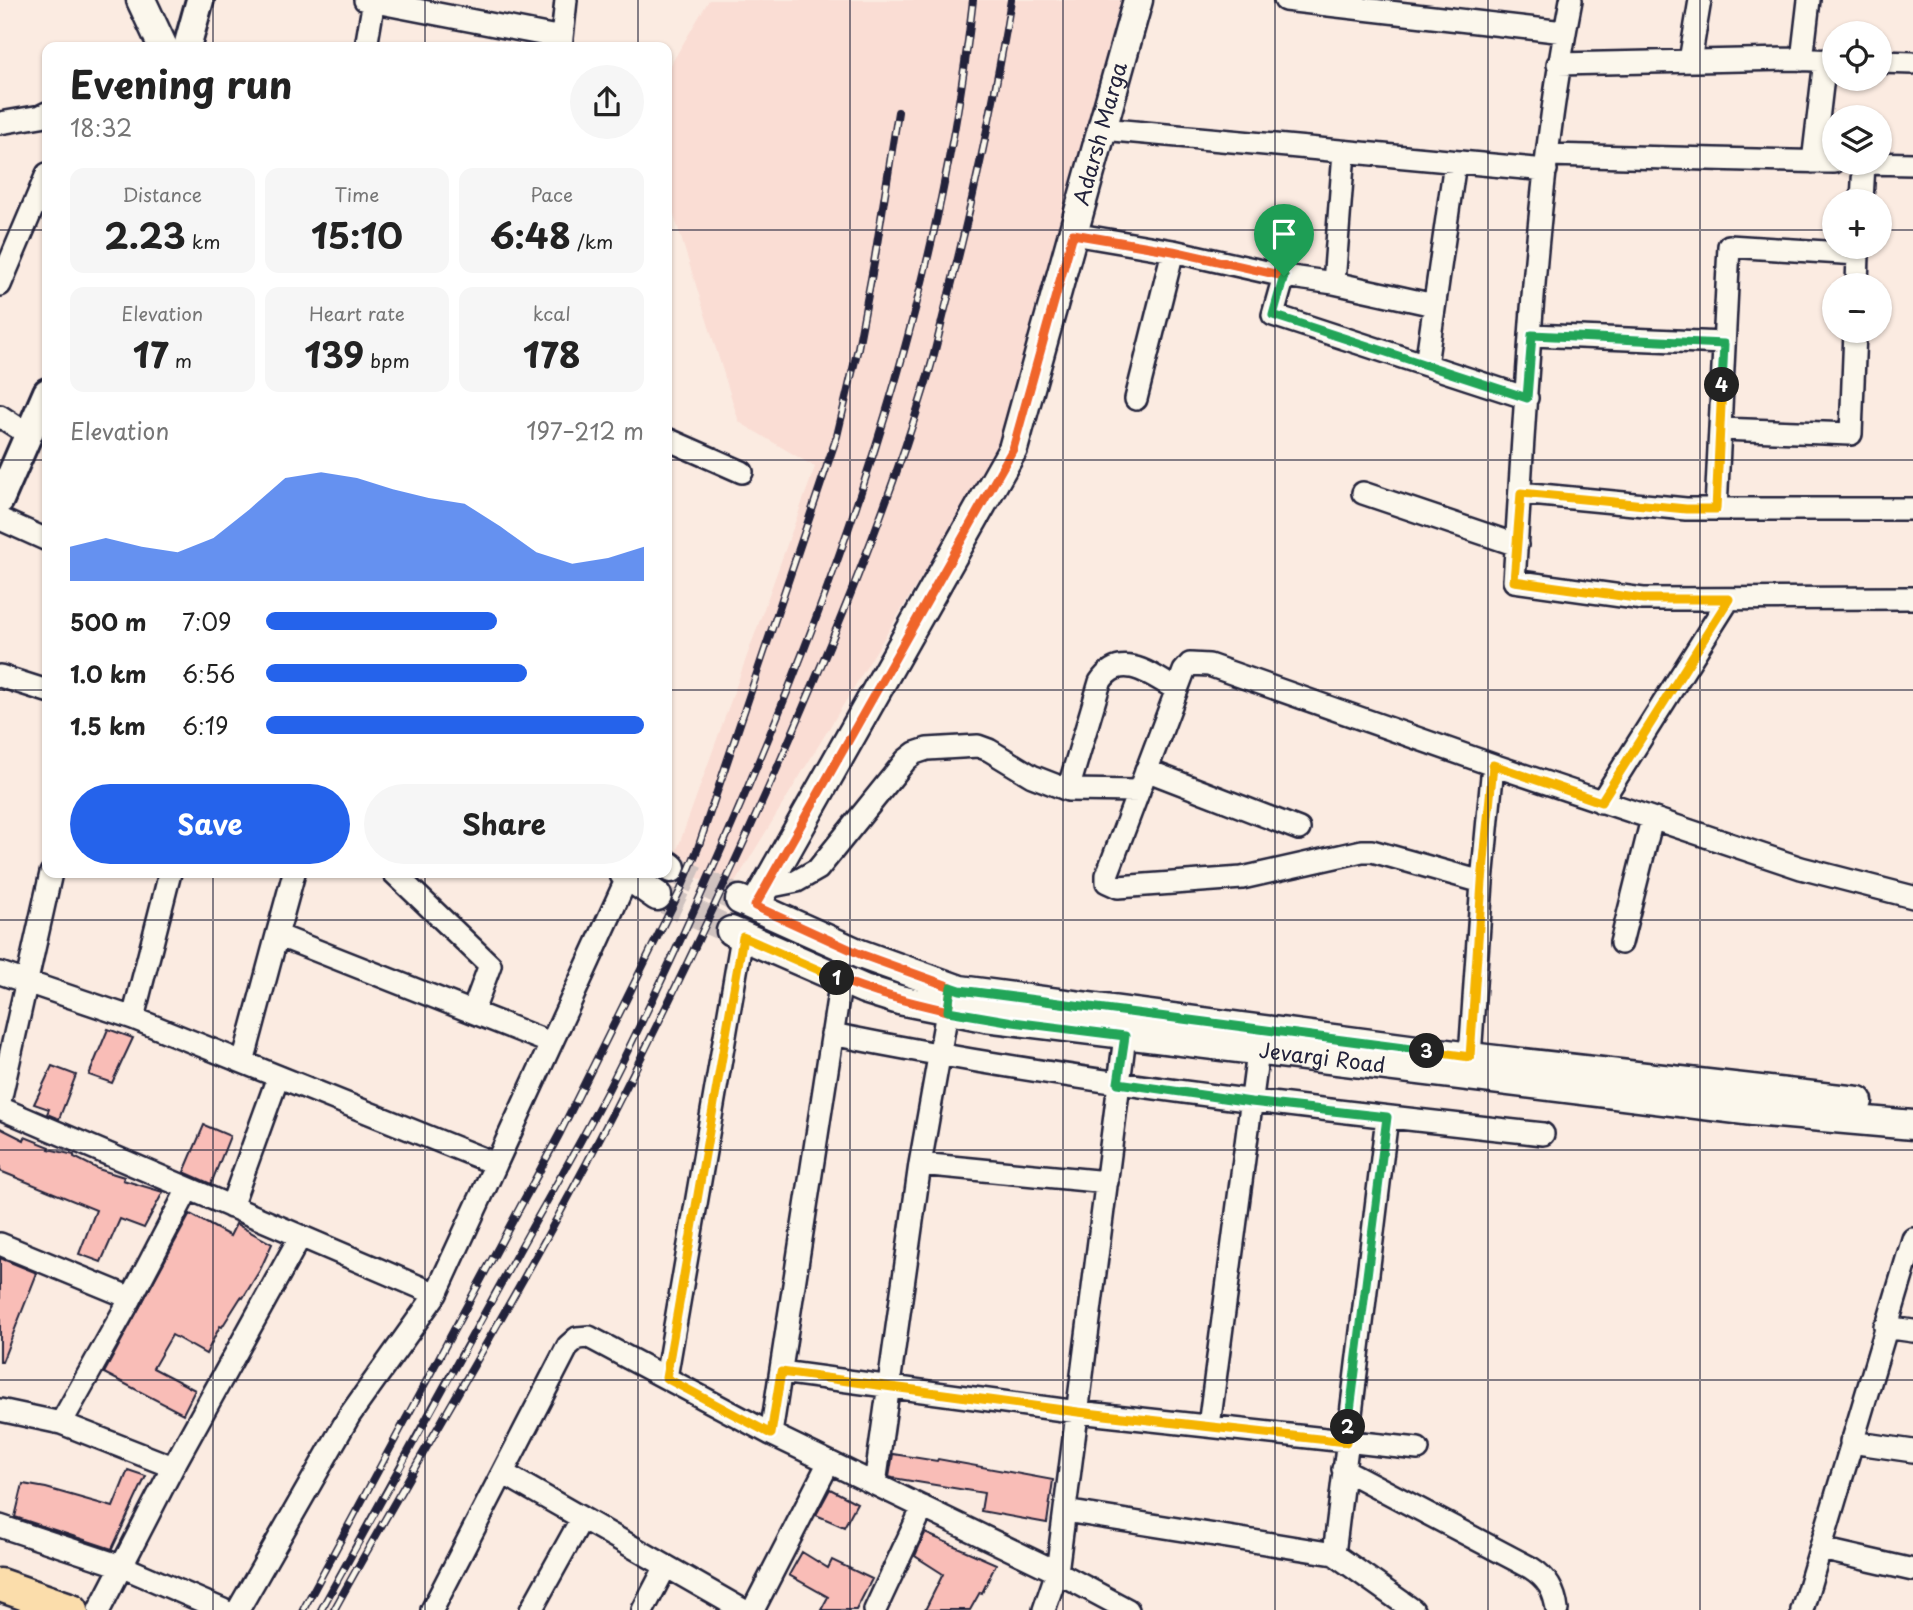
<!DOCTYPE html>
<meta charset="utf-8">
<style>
:root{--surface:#fff;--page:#f6f6f6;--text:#222;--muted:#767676;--accent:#2563eb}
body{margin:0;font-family:"Playpen Sans",sans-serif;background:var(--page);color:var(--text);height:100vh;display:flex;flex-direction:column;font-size:26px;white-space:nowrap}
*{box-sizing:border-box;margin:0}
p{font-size:23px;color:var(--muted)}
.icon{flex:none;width:38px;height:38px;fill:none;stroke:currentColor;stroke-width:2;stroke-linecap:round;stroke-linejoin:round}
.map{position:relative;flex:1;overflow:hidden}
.details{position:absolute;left:42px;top:42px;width:630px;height:836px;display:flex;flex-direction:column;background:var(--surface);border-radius:14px;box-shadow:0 2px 5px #0004}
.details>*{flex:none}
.buttons{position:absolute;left:1822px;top:21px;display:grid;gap:14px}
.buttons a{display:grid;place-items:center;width:70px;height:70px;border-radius:50%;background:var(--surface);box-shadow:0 2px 5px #0004;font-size:35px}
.pin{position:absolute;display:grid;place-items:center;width:60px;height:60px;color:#fff;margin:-72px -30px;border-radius:50% 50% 50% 0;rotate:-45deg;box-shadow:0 0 7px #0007}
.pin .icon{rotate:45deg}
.km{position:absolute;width:35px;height:35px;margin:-18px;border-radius:50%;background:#222;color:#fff;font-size:19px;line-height:35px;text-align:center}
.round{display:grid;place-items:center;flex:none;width:74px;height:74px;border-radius:37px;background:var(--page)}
.head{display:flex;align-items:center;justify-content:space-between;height:119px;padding:0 28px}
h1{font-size:38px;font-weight:700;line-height:52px}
.figures{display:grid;grid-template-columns:repeat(3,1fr);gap:10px;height:119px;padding:7px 28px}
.figures div{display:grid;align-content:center;border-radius:14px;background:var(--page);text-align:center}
.figures b{font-size:35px;font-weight:700}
.figures small{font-size:19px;font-weight:400}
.figures p{font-size:19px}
.chart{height:196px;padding:14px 28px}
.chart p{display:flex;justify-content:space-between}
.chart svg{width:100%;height:126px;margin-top:7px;fill:var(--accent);opacity:.7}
.action{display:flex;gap:14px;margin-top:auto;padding:14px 28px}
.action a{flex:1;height:80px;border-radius:42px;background:var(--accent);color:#fff;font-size:28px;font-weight:700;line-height:80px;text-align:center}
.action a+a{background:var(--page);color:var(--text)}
ul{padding:0 28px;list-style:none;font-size:23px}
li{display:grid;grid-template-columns:112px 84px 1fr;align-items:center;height:52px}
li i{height:18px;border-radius:9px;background:var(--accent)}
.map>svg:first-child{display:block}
.built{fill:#faddd4}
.building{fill:#f9bdb7;stroke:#22223b;stroke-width:2}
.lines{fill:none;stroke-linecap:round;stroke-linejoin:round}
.secondary-tunnel{stroke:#d0c3c0;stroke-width:28;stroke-dasharray:28 14;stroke-linecap:butt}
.minor-casing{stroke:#22223b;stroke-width:26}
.tertiary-casing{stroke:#22223b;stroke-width:32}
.secondary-casing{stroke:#22223b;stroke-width:33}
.primary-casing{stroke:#22223b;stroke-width:37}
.minor{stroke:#fbf7ec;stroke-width:21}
.tertiary{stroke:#fbf7ec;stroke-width:26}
.secondary{stroke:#fbf7ec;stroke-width:28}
.primary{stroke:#fbddab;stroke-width:32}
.rail-casing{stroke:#22223b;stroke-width:8}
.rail{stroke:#fbf7ec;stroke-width:5;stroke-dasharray:16;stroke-linecap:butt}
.split-1-casing{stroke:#fff;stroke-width:14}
.split-2-casing{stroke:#fff;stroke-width:14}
.split-3-casing{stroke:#fff;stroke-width:14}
.split-4-casing{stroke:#fff;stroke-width:14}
.split-5-casing{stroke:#fff;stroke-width:14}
.split-1{stroke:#f0652b;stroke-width:9}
.split-2{stroke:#f5b400;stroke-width:9}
.split-3{stroke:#22a559;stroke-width:9}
.split-4{stroke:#f5b400;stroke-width:9}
.split-5{stroke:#22a559;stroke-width:9}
.grid{fill:none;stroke:#22223b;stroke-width:2;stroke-opacity:0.55}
.labels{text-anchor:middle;stroke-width:5;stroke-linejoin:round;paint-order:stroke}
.street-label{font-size:21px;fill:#22223b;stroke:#fbf7ec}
</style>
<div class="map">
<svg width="1913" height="1610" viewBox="0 0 1913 1610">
<rect width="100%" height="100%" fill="#fbebe1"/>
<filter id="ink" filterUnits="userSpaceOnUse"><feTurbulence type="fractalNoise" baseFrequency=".0143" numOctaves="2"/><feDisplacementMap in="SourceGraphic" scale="14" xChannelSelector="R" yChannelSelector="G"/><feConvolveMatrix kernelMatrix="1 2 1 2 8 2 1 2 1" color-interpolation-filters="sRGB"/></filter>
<g filter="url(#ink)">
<path class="built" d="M709,0h416l-122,443 -275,451 -56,-30 143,-397 -76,-45 -72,-229v-122z"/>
<path class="building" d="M108,1029l25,9 -21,45 -23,-8z
M52,1066l24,9 -17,44 -12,-5 2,-5 -15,-5z
M204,1125l26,11 -19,48 -27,-12z
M0,1128l24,12 1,-3 25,10 -1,2 25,6v2l24,12 26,8 -1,3 40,12 -19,36 -24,-9 -19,43 -22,-8 17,-44 -96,-39z
M190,1214l40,22 6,-12 36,20 -12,26 -17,28 -2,-1 -19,30 -2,-1 -14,28 -34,-19 -19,33 42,22 -12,24 -79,-41z
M0,1258l37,15 -35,89h-2z
M893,1454l44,7 1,-2 115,21 -6,43 -66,-12 3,-18 -91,-15 -4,-1z
M128,1470l18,6 -34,73 -97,-32 8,-33 23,4 67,19z
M830,1489l27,14 -13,24 -28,-12z
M925,1533l71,31 -14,29 -2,-1 -10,18h-45l18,-36 -28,-18z
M802,1552l26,16 4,-8 40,19 -16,31h-35l7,-13 -39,-22z"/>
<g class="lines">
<path class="secondary-tunnel" d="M671,868l69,32
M657,896l74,35"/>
<g class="minor-casing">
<path id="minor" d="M365,0l197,38
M1285,0l279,32
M1571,0c-37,191 -44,387 -57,581l129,18 270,-1
M366,47l8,-47
M561,47l5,-47
M1802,60l7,-60
M1690,61l10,-61
M1880,62l33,1
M1558,64l235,-5 41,2
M0,123l41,-7 6,-3
M1102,129l444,41
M1547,155l287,7
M1813,162l12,-102
M1864,163l49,1
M1862,201l2,-38
M1073,234l100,17 -37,148
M1173,251l111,25 -11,39 254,83
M1284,276l50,7 100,22
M1334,283l10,-131
M0,285l47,-111
M1532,335l192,8
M1426,365l29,-203
M0,416l29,19
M1720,429l131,5 4,-103
M667,439l75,33
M1363,493l154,52
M1520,493l166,16h227
M1716,509l13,-263 129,8 -1,31
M0,519l47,21
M0,676l47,15
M1146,770l153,59
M1068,790l32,-108c21,-32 52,-7 77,8
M1601,802l128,-203
M294,873l-17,62 274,108
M394,873l96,92 -17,46
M1482,882l-110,-31h-10l-120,27 -124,9 -11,-5v-7l77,-204 6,-7 19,1 284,100
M767,887l30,-6 21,-12 88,-109 9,-7 12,-4 51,-3 11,4 43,26 36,14 71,1
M1621,943l31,-124
M0,973l133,45 363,146 132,-288
M133,1018l37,-145
M832,1034c235,48 473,74 711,100
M1470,1057l12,-175 11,-117 308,103 112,29
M243,1062l34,-127
M0,1101l51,-228
M0,1108l436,186
M920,1164l187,18
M231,1207l47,-130
M0,1244l131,54
M1885,1327l28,4
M781,1372l297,40 340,37
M666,1378l76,-441
M0,1410l61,13
M1209,1426l49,-374
M771,1434l70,-455
M1851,1442l62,9
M173,1467l127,-230
M1343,1469l188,99c16,10 24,23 26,42
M503,1473l240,137
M875,1484l45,-320 30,-169
M1065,1511l269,43 53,-437
M0,1526l121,40 102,44
M1821,1549l92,21
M1334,1554l79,56
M99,1610l74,-143 -112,-44 70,-125 57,-109
M238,1610l111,-194 87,-122 60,-130
M432,1610l136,-264 9,-8 12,-1 182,97 286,138 71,38
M531,1610l51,-92
M643,1610l23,-44
M753,1610l76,-148
M875,1610l48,-103
M1044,1610l13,-38 68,-536
M1802,1610l111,-371"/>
</g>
<g class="tertiary-casing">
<path id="tertiary" d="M187,47l13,-47
M0,500l47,-108"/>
</g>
<g class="secondary-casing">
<g id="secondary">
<path d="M141,0l22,47"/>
<path d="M667,865l4,3"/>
<path d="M624,873l33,23"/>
<path d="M740,900l120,54 100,36 510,67 388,44"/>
<path id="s1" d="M755,906l258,-457 125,-449"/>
<path id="s2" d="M731,931l133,58 35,11 86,17 768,94 160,14"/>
</g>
</g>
<g class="primary-casing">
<path id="primary" d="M0,1585l72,25"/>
</g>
<use href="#minor" class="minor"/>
<use href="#tertiary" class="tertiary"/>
<use href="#secondary" class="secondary"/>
<use href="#primary" class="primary"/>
<g class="rail-casing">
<path id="rail" d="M303,1610l257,-477 121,-244 17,-41 139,-412 21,-88 16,-85 24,-151
M321,1610c66,-118 131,-236 195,-354 31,-56 64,-112 94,-170 55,-109 106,-222 153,-335 101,-241 181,-491 210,-751
M334,1610c74,-134 154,-265 227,-399 79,-145 150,-294 217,-445 55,-126 109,-255 149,-387 9,-28 14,-57 22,-85 25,-98 46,-195 62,-294"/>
</g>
<use href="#rail" class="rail"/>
</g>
</g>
<g class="lines" filter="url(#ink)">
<g class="split-1-casing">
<path id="split-1" d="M837,978c36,15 72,24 111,33l3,-24 -91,-33 -105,-48 258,-457 60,-215 100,17 111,25"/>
</g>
<g class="split-2-casing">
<path id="split-2" d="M837,978l-94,-41 -77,441 105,56 10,-62 297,40 268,30 2,-15"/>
</g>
<g class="split-3-casing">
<path id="split-3" d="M1348,1427l39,-310 -136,-15 -133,-19 7,-47 -112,-14 -65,-11 3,-24 9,3 467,61"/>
</g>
<g class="split-4-casing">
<path id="split-4" d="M1427,1051l43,6 12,-175 11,-117 108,37 128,-203h-86l-129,-18 7,-88 165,16h30l6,-124"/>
</g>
<g class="split-5-casing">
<path id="split-5" d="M1284,276l-11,39 254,83 5,-63 192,9 -2,41"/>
</g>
<use href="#split-1" class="split-1"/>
<use href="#split-2" class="split-2"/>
<use href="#split-3" class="split-3"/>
<use href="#split-4" class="split-4"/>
<use href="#split-5" class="split-5"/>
</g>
<path class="grid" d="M213,0v47M425,0v47M638,0v47M850,0v1610M1063,0v1610M1275,0v1610M1488,0v1610M1700,0v1610M0,230h47M667,230h1167M1880,230h33M0,460h47M667,460h1246M0,690h47M667,690h1246M213,873v737M425,873v737M638,873v737M0,920h1913M0,1150h1913M0,1380h1913"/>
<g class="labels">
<g class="street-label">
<text dy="7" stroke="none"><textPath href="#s1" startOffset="852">Adarsh Marga</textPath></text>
<text dy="7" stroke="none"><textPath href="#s2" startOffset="609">Jevargi Road</textPath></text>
</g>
</g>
</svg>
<div class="buttons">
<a><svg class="icon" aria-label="locate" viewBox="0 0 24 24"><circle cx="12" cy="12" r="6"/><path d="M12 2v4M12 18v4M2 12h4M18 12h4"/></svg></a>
<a><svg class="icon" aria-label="layers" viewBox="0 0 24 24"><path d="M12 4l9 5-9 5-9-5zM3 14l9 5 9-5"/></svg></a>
<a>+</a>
<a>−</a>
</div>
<div class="pin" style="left:1284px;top:276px;background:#1e9e55"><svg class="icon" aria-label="arrive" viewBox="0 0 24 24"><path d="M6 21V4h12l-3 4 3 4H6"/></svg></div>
<b class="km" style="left:837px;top:978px">1</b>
<b class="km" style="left:1348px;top:1427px">2</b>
<b class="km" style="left:1427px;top:1051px">3</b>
<b class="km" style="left:1722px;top:385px">4</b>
<section class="details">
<div class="head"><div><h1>Evening run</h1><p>18:32</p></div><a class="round"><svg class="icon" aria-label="share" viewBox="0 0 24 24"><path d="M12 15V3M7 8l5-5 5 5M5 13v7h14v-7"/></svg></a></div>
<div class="figures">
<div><p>Distance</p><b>2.23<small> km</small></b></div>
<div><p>Time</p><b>15:10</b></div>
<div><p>Pace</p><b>6:48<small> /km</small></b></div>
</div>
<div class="figures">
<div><p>Elevation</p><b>17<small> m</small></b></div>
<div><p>Heart rate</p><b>139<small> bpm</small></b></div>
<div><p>kcal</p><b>178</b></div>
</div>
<div class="chart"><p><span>Elevation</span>197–212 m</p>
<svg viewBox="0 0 160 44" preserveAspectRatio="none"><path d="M0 44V32L10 29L20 32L30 34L40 29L50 19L60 8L70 6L80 8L90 12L100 15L110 17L120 25L130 34L140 38L150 36L160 32V44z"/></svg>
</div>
<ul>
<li><b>500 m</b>7:09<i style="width:61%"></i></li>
<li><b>1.0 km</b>6:56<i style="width:69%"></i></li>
<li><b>1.5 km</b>6:19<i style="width:100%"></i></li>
</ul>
<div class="action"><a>Save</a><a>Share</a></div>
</section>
</div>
